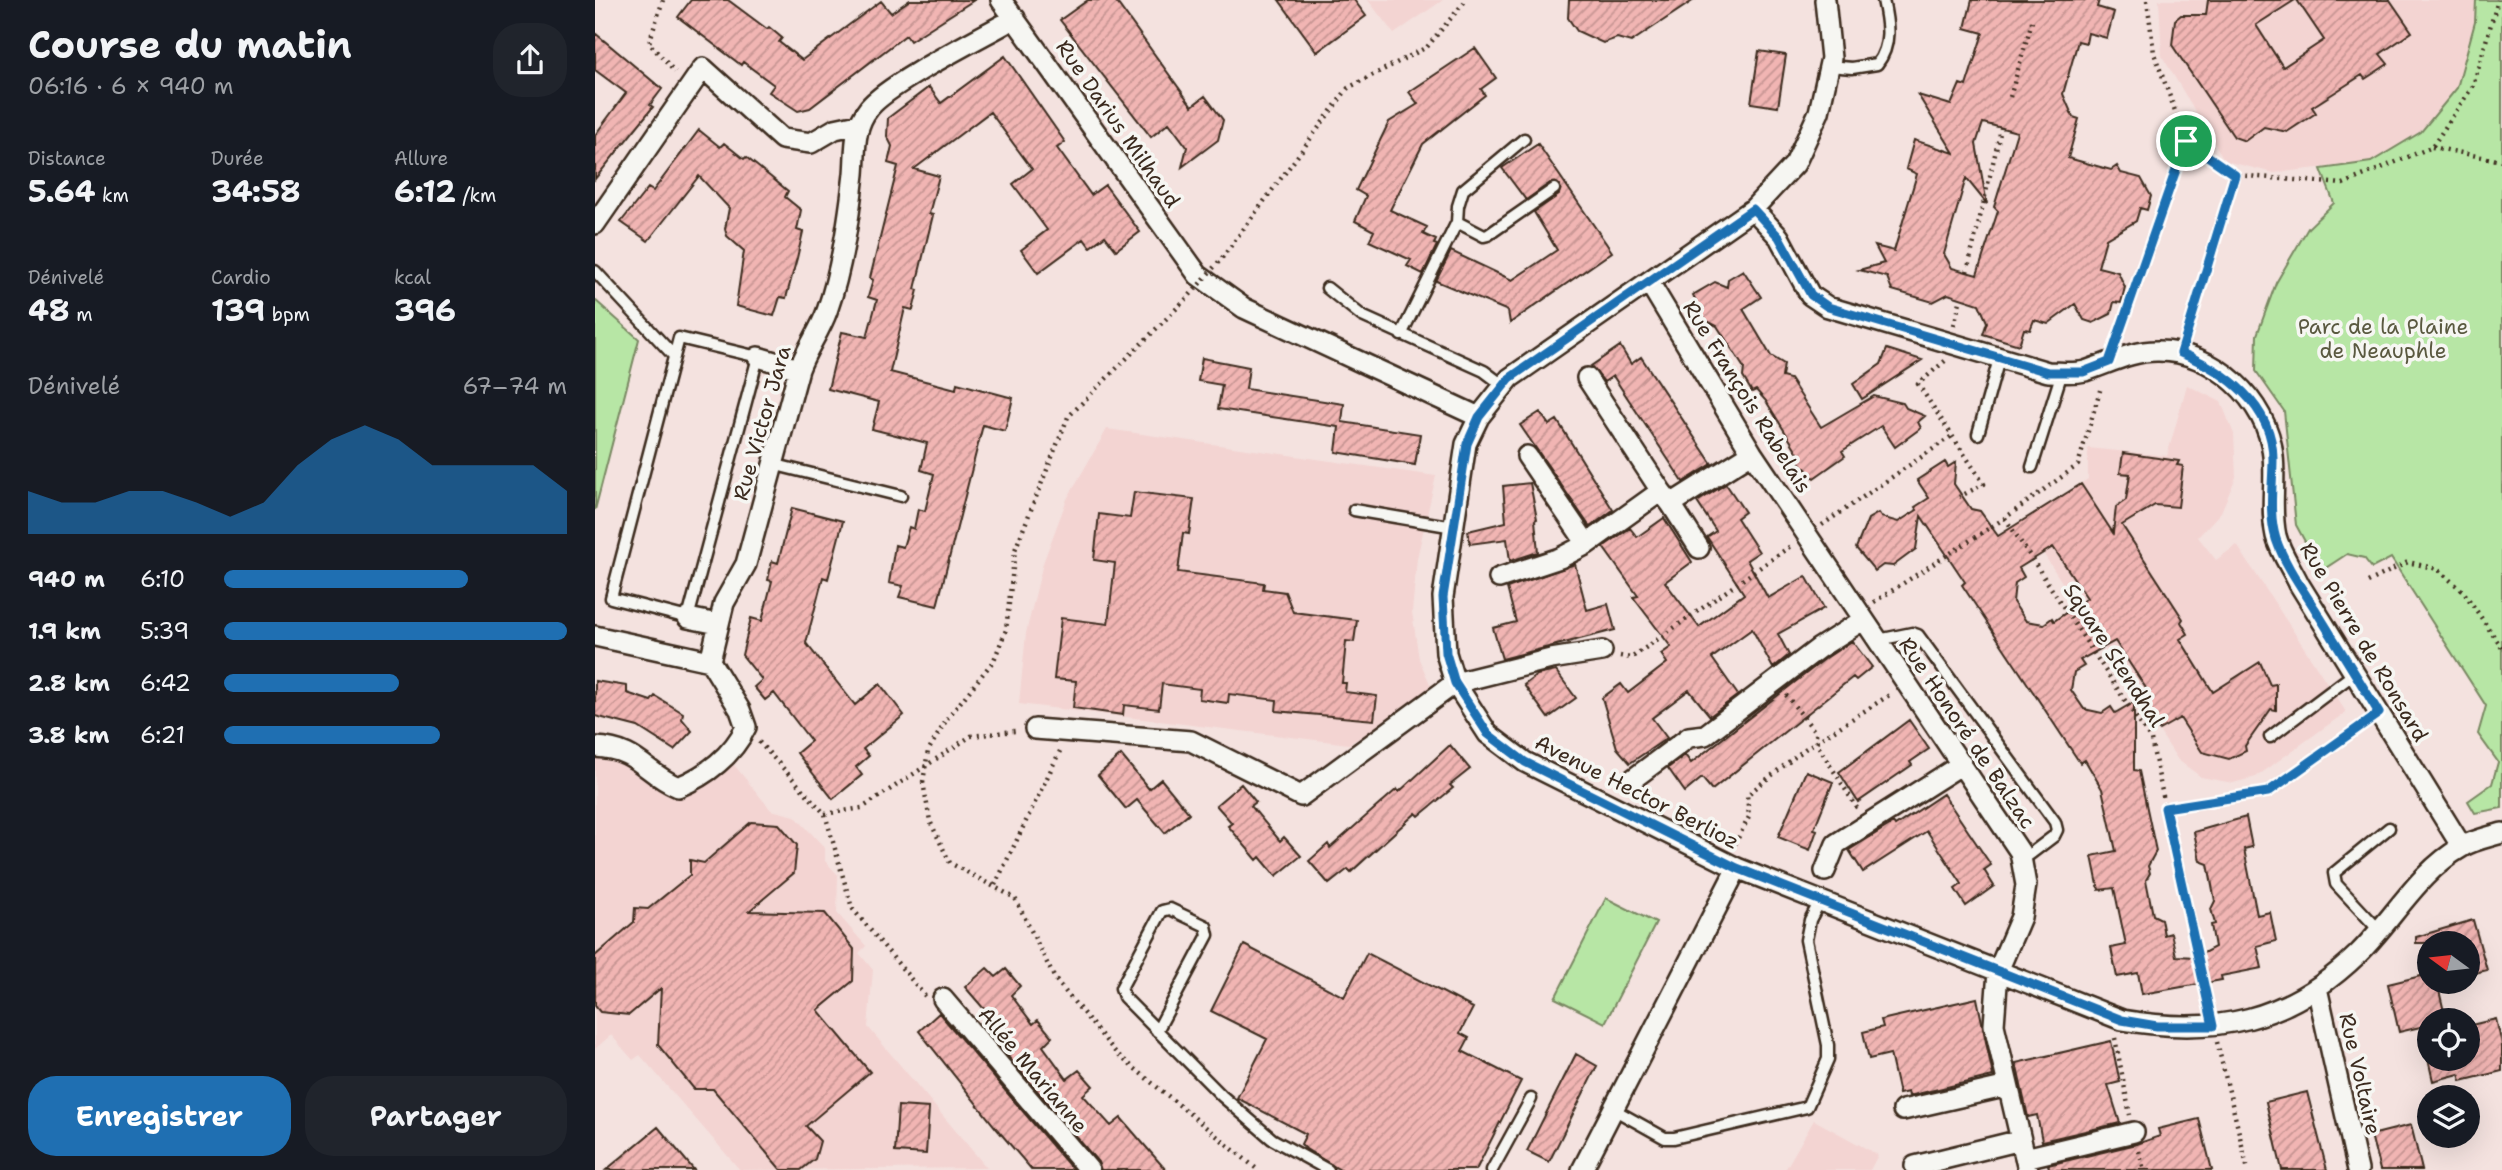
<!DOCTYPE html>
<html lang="fr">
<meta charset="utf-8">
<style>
:root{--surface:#171b24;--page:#20242c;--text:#f1f3f6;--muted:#9ea1a6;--accent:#1f6fb2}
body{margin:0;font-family:"Shantell Sans",sans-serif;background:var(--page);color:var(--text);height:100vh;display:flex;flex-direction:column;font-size:26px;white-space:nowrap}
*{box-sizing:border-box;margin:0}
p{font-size:23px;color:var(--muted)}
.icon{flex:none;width:38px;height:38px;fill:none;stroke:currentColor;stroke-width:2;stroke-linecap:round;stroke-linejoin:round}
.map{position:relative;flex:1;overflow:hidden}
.sheet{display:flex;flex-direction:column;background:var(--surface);width:595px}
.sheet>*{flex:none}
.needle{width:46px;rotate:285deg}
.tools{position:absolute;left:1822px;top:931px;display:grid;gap:14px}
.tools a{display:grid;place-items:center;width:63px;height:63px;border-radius:50%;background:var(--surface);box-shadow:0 7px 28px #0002;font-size:35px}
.pin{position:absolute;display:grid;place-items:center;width:60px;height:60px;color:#fff;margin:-30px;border:4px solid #fff;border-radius:50%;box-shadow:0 2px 7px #0007}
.round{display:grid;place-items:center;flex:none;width:74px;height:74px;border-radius:28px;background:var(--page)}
.headline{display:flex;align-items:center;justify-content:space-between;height:119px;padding:0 28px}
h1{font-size:38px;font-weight:700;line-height:52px}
.metrics{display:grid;grid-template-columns:repeat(3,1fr);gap:10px;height:119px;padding:7px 28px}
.metrics div{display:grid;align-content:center}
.metrics b{font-size:30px;font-weight:700}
.metrics small{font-size:19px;font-weight:400}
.metrics p{font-size:19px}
.chart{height:196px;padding:14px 28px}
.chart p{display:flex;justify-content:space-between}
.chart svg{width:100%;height:126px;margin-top:7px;fill:var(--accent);opacity:.7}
.button{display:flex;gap:14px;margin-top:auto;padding:14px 28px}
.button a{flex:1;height:80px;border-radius:28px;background:var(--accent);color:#fff;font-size:28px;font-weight:700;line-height:80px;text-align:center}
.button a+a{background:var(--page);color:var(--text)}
ul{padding:0 28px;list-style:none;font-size:23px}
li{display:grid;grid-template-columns:112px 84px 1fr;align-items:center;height:52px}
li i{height:18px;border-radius:9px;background:var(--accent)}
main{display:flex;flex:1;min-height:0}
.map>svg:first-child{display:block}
.built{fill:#f3d4d2}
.green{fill:#b7e6a5;stroke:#798862;stroke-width:2}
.building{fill:url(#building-hatch);stroke:#3b2a1e;stroke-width:2;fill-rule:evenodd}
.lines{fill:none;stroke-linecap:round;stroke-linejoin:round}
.service-casing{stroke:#3b2a1e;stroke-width:15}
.minor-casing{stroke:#3b2a1e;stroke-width:24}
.path{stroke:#3b2a1e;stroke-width:4.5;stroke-dasharray:2 5;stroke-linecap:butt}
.service{stroke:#f6f6f2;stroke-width:10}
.minor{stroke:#f6f6f2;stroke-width:19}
.path-bridge{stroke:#3b2a1e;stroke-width:4.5;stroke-dasharray:2 5;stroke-linecap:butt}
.route-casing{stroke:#fff;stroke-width:14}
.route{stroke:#1f6fb2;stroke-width:9}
.labels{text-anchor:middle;stroke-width:7;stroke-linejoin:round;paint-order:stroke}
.street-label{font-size:21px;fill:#3b2a1e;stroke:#f6f6f2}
.park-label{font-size:21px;fill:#5a5940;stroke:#f6f6f2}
</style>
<main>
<section class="sheet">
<div class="headline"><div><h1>Course du matin</h1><p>06:16 · 6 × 940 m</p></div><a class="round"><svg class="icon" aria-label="share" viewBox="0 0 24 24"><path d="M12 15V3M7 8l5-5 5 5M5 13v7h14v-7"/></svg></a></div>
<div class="metrics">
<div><p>Distance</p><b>5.64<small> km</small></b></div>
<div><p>Durée</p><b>34:58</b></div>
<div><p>Allure</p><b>6:12<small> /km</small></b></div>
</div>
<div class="metrics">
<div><p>Dénivelé</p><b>48<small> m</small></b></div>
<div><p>Cardio</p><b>139<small> bpm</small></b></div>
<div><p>kcal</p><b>396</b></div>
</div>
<div class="chart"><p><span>Dénivelé</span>67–74 m</p>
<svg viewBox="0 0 160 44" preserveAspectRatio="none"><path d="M0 44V29L10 33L20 33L30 29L40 29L50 33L60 38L70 33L80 20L90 11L100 6L110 11L120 20L130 20L140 20L150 20L160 29V44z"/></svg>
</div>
<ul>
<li><b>940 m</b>6:10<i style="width:71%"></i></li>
<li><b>1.9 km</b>5:39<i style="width:100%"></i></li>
<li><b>2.8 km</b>6:42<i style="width:51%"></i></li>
<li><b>3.8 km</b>6:21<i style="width:63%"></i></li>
</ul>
<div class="button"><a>Enregistrer</a><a>Partager</a></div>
</section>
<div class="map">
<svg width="1907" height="1170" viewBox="0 0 1907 1170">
<defs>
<pattern id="building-hatch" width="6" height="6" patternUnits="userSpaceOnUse" patternTransform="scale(1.75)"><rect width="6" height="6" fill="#f1b5b3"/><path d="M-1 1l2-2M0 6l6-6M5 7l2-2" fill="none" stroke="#c49391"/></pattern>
</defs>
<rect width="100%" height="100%" fill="#f4e2df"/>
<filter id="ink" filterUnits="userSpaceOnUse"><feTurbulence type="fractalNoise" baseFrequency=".0143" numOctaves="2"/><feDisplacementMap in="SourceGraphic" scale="14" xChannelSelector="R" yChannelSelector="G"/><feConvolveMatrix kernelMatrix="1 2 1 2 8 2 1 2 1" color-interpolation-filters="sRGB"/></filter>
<g filter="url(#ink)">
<path class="built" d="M773,0h75l-49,34z
M1564,0h317l-1,22 -18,66 -37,44 -49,30 -97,11 -49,-12 -63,-105z
M1592,385l34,17 13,32 2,43 -15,35 -23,25 18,23 21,-15 109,167 -90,65 -23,6 -32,-6 -23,-17 -156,-239 66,-42v-31l79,8z
M512,429l329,47 -19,82 -5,54 7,47 15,34 -85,51 -330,-40 7,-71 17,-70 24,-64z
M0,747l71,35 60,-27 45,55 24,6 30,32v13l13,14 -1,38 29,33 -7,7 14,17 -5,57 119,141 -247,2 -100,-115 -7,5 -22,-25 -16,14z
M1219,1120l64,35 -8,15h-85z"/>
<path class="green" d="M1881,0h26v808l-27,5 -7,-12 24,-17 6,-22 -20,-28 8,-28 -95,-148 -19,10 -8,-10 -17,-4 -26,17 -25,-46 -12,-114 -28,-40 1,-36 19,-52 32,-55 26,-25 -13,-34 50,-7 50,-30 36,-44 18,-66z
M0,300l44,39 -44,171z
M1011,898l50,25 -51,100 -50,-25z"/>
<path class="building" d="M96,0h37l39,29 2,-2 13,11 -3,4 23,18 79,-59 10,12 19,-13h64l-64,41 -4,-6 -96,73 -12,3 -29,-19 5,-7 -31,-23 -2,3 -63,-48z
M493,0h27l77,106 13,-10 18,24 -5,20 -36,27 5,-20 -18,-24 -18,14 -91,-117z
M684,0h75l12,16 -49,36z
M974,0h125l-63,42 -14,-4 -14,5 -26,-12 -9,-13z
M1377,0h127l-2,7 17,5 -7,26 -19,-5 -2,10 -8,-2 -15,53 10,23 6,2 -11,39 43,12 6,-4 4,7 20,5 10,18 -4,14 -7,-2 -4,13 -30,18 -8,28 20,5 7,15 -4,16 -7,-1 -3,12 -18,9 -9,-3 -9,-16 -27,20 -14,-4 -4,10 -6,-1 -5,16 -36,-11 4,-12 -8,-18 -31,-10 -15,8 -41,-12 -5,-13 -28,-7 25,-7 -9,-17 19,5 23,-77 -11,-5 8,-29 40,13 -36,-58 33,10 9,-21 6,2 17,-53 -18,-5zM1388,123l34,9 -23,75 4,4 -21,64 -25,-7 -8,-14 22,-76 21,26 -11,-60z
M1613,0h87l-39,25 27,42 41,-27 -27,-40h93l22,32 -32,22 8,10 -23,15 -3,-4 -50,32 4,6 -29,19 -23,-5 -19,14 -11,-4 -62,-92 3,-25 6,-5h25z
M0,33l67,56 -12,16 3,2 -58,72v-44l31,-42 -31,-23z
M880,48l21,30 -15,11 4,6 -62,49 -33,66 37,17 -4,7 13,6 -2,4 3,1 -14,29 -16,-8 4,-6 -42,-19 5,-10 -19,-10 11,-25 -10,-6 33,-68 29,-18 -9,-12z
M1164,51l27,4 -8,52 -27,-4z
M410,56l60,86 -8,6 34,47 14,-10 35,47 -24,18 -11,-14 -15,11 -6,-8 -46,34 -17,-23 26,-20 -34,-46 19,-15 -42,-57 -76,57 25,7 -10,38 4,1 -18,74 3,1 -5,20 -8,-2 -15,64 66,17 1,-6 56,15 -8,33 -22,-6 -46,181 -38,-9 4,-11 -14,-3 6,-38 8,2 6,-20 5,2 4,-20 7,2 9,-37 -13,-4 6,-27 -55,-14 7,-27 -51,-13 14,-57 25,5 10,-37 -9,-3 5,-17 -3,-2 28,-112 -10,-3 4,-17 -5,-10 1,-18 41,-31 12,16z
M104,130l21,17 4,-4 20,16 2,-2 42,34 -3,6 16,13 -4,20 6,2 -6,26 -11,40 -6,-1 -6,19 -38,-10 8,-55 -17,-15 -2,-7 4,-21 -30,-32 -51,65 -27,-19 27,-34 5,3z
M943,144l74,108 -102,71 -2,-12 -72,-30 15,-30 61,29 45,-30 -23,-38 25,-17 1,-10 -10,-2 -24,17 -24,-32z
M1148,270l18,27 -18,12 28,47 13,8 -2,13 8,2 31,48 53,-31 29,7 3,5 19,8 -7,6 3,6 -26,19 -14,-21 -39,25 3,5 -31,22 -18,-20 2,-5 -32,-52 -10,-11 -4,2 -9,-15 1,-9 -27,-42 -12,-6 -12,-25 22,-13 12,5 1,-8z
M1025,346l11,18 10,-7 71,107 -29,18 -70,-106 -9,6 -13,-16z
M1292,349l35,11 -60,39 -9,-15 28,-20z
M607,358l47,9 -3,22 98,15 -2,18 78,12 -5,31 -79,-13 3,-25 -121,-18 4,-24 -24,-4z
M945,412l9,13 8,-5 56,90 -23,17 -70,-102z
M1528,453l56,8 -2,4 6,1 -5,41 -23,-2 -33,20 61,94 -2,3 7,12 -8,5 33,53 47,-30 10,23 6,-1v26l-5,-1 -26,37 1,5 -17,8 -27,-7 -22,-34 -21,12 -20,-31 10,-6 -34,-52 -35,19 4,6 -10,6 -3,18 13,19 18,4 9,-6 4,6 19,-11v68l5,1 17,80 -8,15 2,7 -4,7 7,35 8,4 3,16 7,-2 5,23 20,1 19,-10 -4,-22 4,-1 -4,-15 4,-8 -7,-37 -8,-3 -6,-29 52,-15 6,30 -8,2 13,66 13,-3 6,29 -19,5 5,22 -41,8 1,4 -80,14 -4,-21 -21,4 -6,-29 15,-3 -12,-57 -15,2 -7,-34 24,-5 -14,-62 -17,-29 -5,3 -37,-56 -81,-122 3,-3 -44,-66 -5,33 -23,17 -10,-1 -8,6 -19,-23 12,-29 10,-6 3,4 17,5 19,-12 -2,-3 14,-9 -12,-18 28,-18 3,5 8,-5 -2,22 17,25 9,2 18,25 83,-52 32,49 3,-26 10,-7 4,-26 -10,-1zM1458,547l34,51 -33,23 -2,-3 -8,6 -18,-3 -13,-19 2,-19 9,-6 -5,-9z
M935,483l7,36 -2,1 3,32 -28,9 -3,-22 -37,5 -2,-13 38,-9 -3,-36z
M1131,484l19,28 -8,6 22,34 -12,8 21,38 38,-22 18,32 -46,26 11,21 -16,13 -21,-39 -40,29 26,37 -28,21 -21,-26 -37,28 15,20 -37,25 -13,-15 -15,-50 19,-14 7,9 39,-30 -6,-9 10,-7 -38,-50 5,-1 -35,-49 27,-19 7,9 27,-19 28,44 -27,20 34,45 45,-33 -37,-57 9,-6 -19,-29z
M539,492l60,7 -5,35 -6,-1 -5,39 86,11 -1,6 22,3 8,20 64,8 -3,22 -8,-1 -4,42h4l-1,9 32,4 -3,24 -98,-9 1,-11 -48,-6 -1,9 -29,-4 1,-10 -38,-5 -3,25 -35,-4 -1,10 -50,-7 3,-27 -22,-2 7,-61 47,6 7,-61 -21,-3 5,-46 31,4z
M197,508l51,13 -15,58 -5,-2 -17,66 49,62 25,-21 24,31 -41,34 6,7 -13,11 6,8 -29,24 -36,-46 14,-12 -37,-48 -9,7 -11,-13 8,-7 -20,-25 9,-37 11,3 10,-40 -4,-1 4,-19 6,2z
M980,564l12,46 21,-6 7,26 -113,29 -9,-31 23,-6 -9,-34z
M1257,641l20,26 -16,13 -3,-3 -141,113 -10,-12 -17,14 -17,-24 17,-13 6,8 135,-105z
M961,671l20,27 -28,20 -24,-33 13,-10z
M0,681l32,5v7l24,8 4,-5 28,17 -1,6 10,12 -18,19 -36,-23 -43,-11z
M1314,720l20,29 -19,13 2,3 -54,37 -19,-30z
M855,745l20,24 -20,16 3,3 -34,28 -3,-3 -65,59 -3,-3 -19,15 -20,-23 19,-17 2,4 67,-59 2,3z
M526,755l28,34 12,-10 28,34 -24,20 -28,-33 -11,9 -28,-34z
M1211,771l27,11 -19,47 3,1 -7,20 -32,-13z
M646,784l15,18 -5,4 29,35 4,-4 17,19 -25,20 -16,-19 -3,3 -29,-34 4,-3 -16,-18z
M1348,794l48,71 -7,5 10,16 -28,20 -11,-17 7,-5 -35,-53 -64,41 -14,-22 44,-27 2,3z
M156,822l28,2 18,21 -3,28 -45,38 76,2 29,36 -1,32 -35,29 52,62 -64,54 14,15 -5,18 -14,11h-20l-68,-81h-19l-36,-44 3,-57 -32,27 -29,-3 -5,-6v-50l39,-34 1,-14 13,1 42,-34v-15l14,3z
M1878,920l14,50 -20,5v-32h-51v-6z
M649,945l100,52 23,-44 106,55 -13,25 9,5 -7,13 59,30 -45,89h-136l-34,-21 -5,-5 5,-10 -69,-36 30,-59 -56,-28z
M392,968l9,9 10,-8 14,17 -9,9 22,29 5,-4 14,17 -9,9 24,33 12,-9 14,16 -10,9 28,31 10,-8 45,52h-65l-3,-8 -105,-123 10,-8 -38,-44z
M1834,974v8h8l9,38h-17v5l-30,7 -11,-48z
M1382,998l16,78 -84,20 -1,-4 -9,2 -9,-40 -21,5 -6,-27 20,-5 -2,-7z
M344,1013l134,157h-41l-36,-42 -77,-97z
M1901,1019l6,25v27l-41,10 -2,-7 -26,7 -5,-22h39v-33z
M1516,1041l9,41 -12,3 12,38 -78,18 -5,-26 -9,2 -12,-54z
M981,1054l21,12 -48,96 -22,-11z
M1712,1092l20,78h-45l-16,-68z
M303,1106l31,2 -3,46 -31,-2z
M1604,1119l13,51h-162l-2,-5 89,-21 23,-8 -2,-7z
M1816,1125l11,45h-42l-9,-35z
M63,1127l36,43h-88z"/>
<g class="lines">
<g class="service-casing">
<path id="service" d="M1234,66l23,2 25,-4c15,-19 11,-41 6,-64
M862,222l27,14 4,-1 66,-46
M0,271l79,85
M732,288l35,28 122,55 20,15
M806,335l56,-113 1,-16 5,-16 61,-51
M84,338l79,19 -70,261 -77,-20z
M1383,434l21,-75
M177,464l129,32
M1437,467l30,-95
M759,510l100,17
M1283,640l34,-7 6,2 137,187 2,8 -3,6 -33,25
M1675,737l85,-64
M1784,930l-43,-46 -2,-11 55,-45
M562,1031l51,-96 -2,-9 -36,-17 -8,2 -41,77 3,9 98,99 50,43 56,31
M1018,1109l52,29h9l133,-31 21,-48v-14l-22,-105 4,-20 10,-19
M897,1170l39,-71"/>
</g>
<g class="minor-casing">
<path id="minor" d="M406,0l197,275 46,33 235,109
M1230,0l6,58 -12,54 -24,52 -42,45 -243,169 -31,39 -13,27 -23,153 3,56 9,30 33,51 37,28 212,106 385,152c94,16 166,2 236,-66 34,-33 61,-83 104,-107 11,-7 27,-10 40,-14
M1158,209l26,28 31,58 18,12 220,65c12,0 26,2 37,-1 25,-8 46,-20 72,-20 56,-1 111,49 116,105 3,27 -3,53 3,80 4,16 16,33 23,48l163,263
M0,224l108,-156 79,71 29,4 24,-14 23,-5
M1054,282l103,171 268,399 6,33 -5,32 -23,54 -4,54 34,145
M163,357l41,12
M992,378l74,113
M932,456l60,88
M1076,504l28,44
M904,578l61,-20 27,-14 74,-53 10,13 81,-51
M93,618l30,6
M0,636l115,25
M440,729l156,12 110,55 154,-113 96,-24 51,-8
M0,747c44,2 48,25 83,40 28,-11 55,-32 68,-60l-6,-17 -30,-49 14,-58 22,-39 53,-195c8,-21 21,-38 28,-58 15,-42 22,-93 27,-137 2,-24 -1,-46 15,-66 20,-25 113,-71 146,-90
M1038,779l56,-42 16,-2 114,-87 44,-28
M1230,871l11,-27 126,-80
M1722,988l41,182
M348,999l146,171
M1308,1110l105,-24
M1430,1158l109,-26
M1320,1166l106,-26
M987,1170l155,-302"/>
</g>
<path class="path" d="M68,0l-14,43 26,29
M1552,0l7,53 32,88
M1415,97l23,-79
M1591,141l49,34 108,9 89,-37 41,-61 25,-86
M1837,147l70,14
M627,258l126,-170 79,-41 39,-47
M1372,272l35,-147
M1359,325l7,-27
M1592,335l48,-160
M1522,339l69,-198
M1350,361l-27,23 66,100 -25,13
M1410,518l146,222 57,266
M1227,525l130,-89
M1773,582l40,-20 29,7 26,22 39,57
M1279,602l131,-84 73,-53 23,-78
M1025,656l11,2 161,-113
M1191,695l30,38 1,11 40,64
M352,719l47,-59 12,-30 9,-80 53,-133 122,-122
M164,742l66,72 27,94 73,88
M328,782l7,39 20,42 65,35 40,81 62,75 141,116
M1570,808l103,-16 95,-67
M230,814l37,-6 109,-72 44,-5
M1140,844l14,-27 -2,-22 58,-46 86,-55
M400,885l65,-134
M1520,1038l15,77
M1622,1042l31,128
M1544,1151l5,19"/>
<use href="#service" class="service"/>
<use href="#minor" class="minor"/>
<path class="path-bridge" d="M595,295l32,-37
M328,782l5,-31 19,-32"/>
</g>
</g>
<g class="lines" filter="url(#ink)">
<g class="route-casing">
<path id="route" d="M1591,141l49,34 -54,178c44,18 92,52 92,106 0,26 -5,54 3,80 8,24 25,48 39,70 21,34 43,69 64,104l-111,79 -103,16 48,218h-56l-35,-6 -385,-152 -212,-106 -37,-28 -33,-51 -9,-30 -3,-56 24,-153 12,-27 31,-39 243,-169 26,28 32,58 17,12 220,65h35l26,-10z"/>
</g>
<use href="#route" class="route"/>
</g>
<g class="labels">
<g class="street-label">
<text transform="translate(523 124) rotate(55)" y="7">Rue Darius Milhaud</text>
<text transform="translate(1152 397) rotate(58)" y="7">Rue François Rabelais</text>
<text transform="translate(167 423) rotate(-74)" y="7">Rue Victor Jara</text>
<text transform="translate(1769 642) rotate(59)" y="7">Rue Pierre de Ronsard</text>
<text transform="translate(1519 655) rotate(57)" y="7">Square Stendhal</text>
<text transform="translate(1372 733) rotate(56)" y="7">Rue Honoré de Balzac</text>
<text transform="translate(1042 792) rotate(27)" y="7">Avenue Hector Berlioz</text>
<text transform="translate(438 1070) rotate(50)" y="7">Allée Marianne</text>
<text transform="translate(1765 1074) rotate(77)" y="7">Rue Voltaire</text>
</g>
<g class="park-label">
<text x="1788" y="334">Parc de la Plaine<tspan x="1788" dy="24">de Neauphle</tspan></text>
</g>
</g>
</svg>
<div class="tools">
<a><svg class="needle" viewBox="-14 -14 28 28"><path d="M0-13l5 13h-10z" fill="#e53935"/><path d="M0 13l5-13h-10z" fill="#9ea1a6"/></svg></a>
<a><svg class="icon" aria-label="locate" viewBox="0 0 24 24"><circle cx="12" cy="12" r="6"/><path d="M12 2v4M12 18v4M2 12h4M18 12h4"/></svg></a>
<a><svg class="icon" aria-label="layers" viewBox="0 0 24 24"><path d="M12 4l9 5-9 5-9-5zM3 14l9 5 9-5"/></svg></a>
</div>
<div class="pin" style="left:1591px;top:141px;background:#1e9e55"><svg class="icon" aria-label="arrive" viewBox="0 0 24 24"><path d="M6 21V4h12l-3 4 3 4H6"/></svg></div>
</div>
</main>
